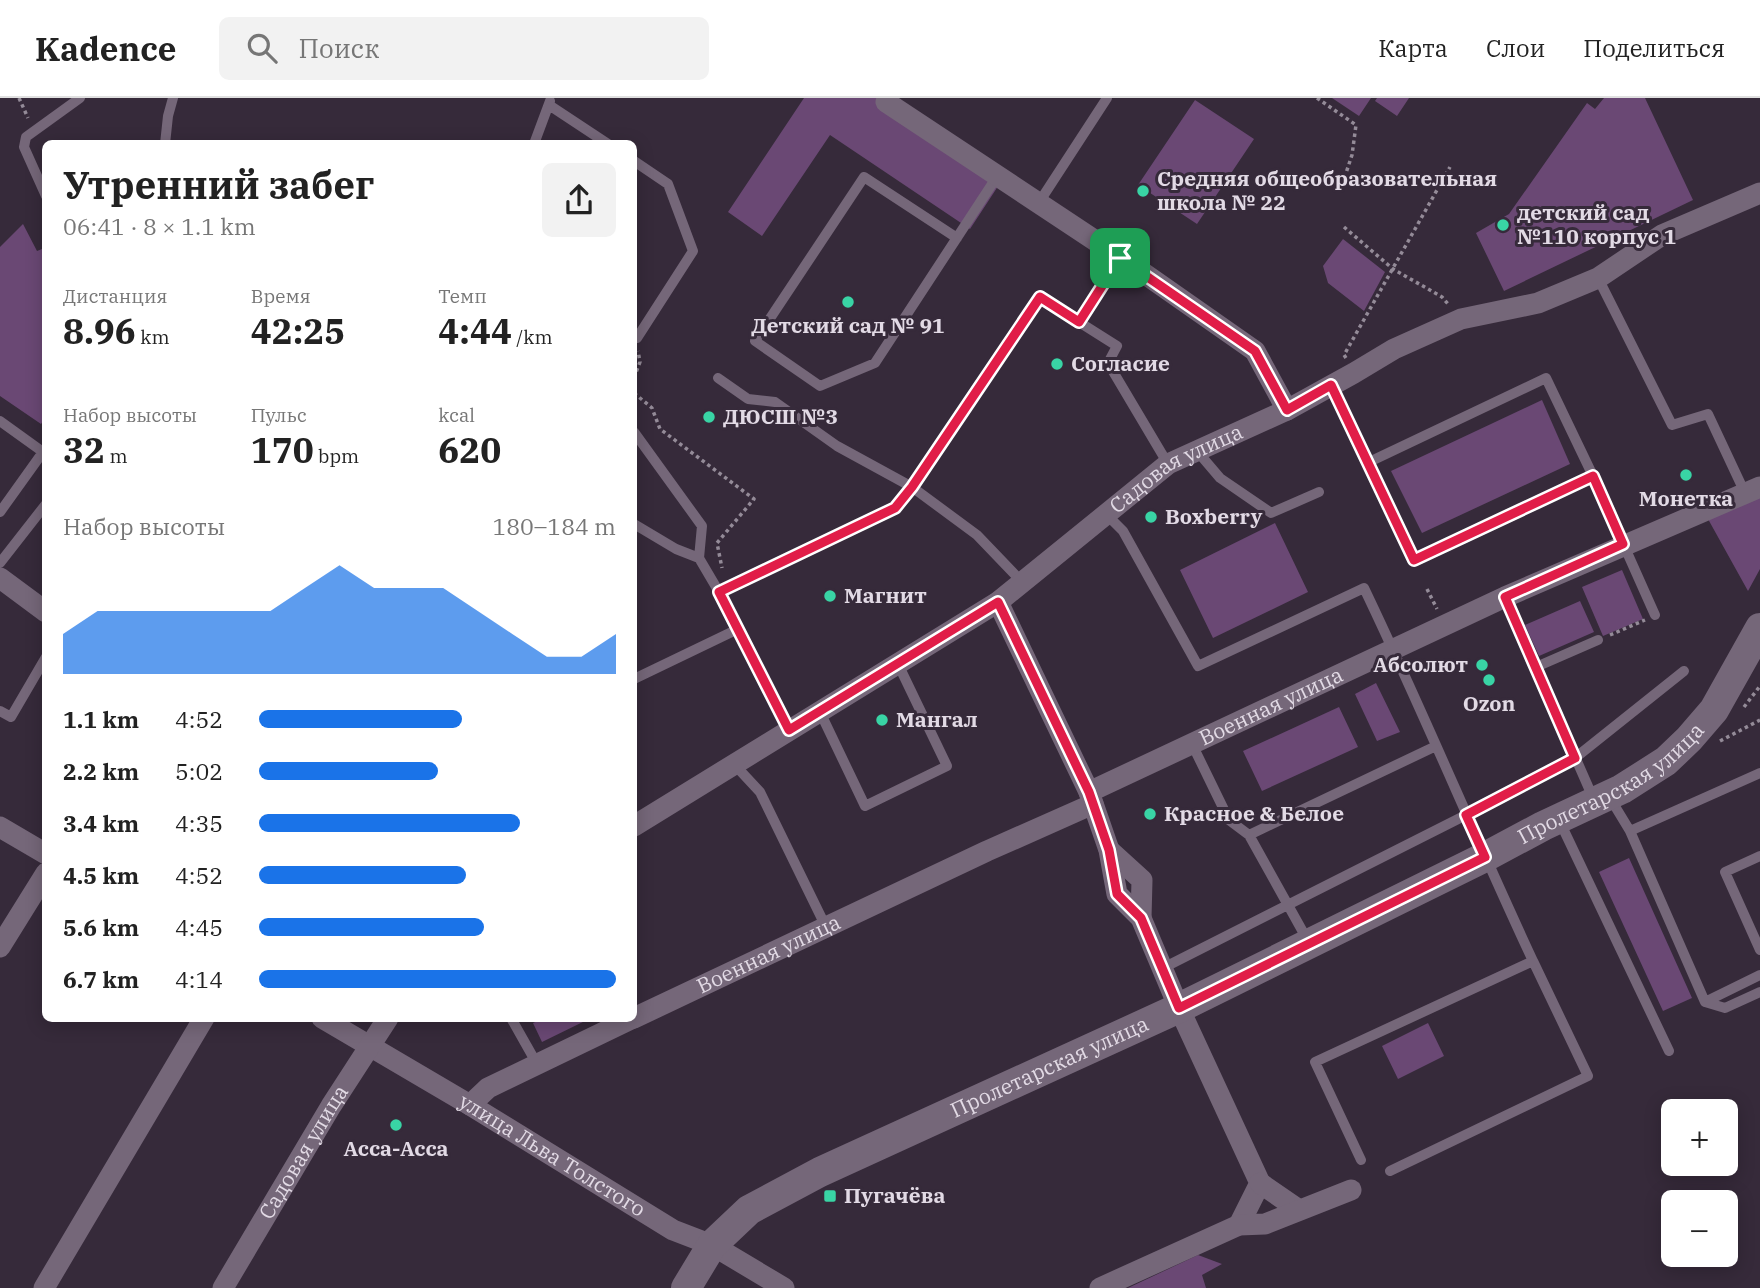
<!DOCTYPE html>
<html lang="ru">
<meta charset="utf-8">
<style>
:root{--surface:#fff;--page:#f2f2f2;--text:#222;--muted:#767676;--line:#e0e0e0;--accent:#1a73e8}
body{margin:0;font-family:"IBM Plex Serif",serif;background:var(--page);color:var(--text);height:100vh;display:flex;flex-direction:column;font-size:26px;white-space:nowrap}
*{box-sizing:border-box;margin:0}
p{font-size:23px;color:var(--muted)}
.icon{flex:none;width:38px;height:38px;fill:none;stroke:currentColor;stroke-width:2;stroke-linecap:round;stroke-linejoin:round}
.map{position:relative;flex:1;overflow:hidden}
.drawer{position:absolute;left:42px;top:42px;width:595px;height:882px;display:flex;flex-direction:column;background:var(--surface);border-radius:10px;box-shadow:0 4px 18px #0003}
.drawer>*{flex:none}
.buttons{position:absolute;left:1661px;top:1001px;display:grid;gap:14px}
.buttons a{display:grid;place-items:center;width:77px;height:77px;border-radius:10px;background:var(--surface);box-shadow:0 4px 18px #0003;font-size:35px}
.pin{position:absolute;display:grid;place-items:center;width:60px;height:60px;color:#fff;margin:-30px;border-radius:14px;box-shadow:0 4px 10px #0006}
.round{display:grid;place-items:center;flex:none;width:74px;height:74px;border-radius:10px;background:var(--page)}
.summary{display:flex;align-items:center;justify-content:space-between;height:119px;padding:0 21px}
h1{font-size:38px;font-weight:700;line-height:52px}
.metrics{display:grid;grid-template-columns:repeat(3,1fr);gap:10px;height:119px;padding:7px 21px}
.metrics div{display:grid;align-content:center}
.metrics b{font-size:35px;font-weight:700}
.metrics small{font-size:19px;font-weight:400}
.metrics p{font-size:19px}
.chart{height:196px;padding:14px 21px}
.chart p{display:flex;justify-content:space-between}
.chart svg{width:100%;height:126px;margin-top:7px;fill:var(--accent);opacity:.7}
ul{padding:0 21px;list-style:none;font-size:23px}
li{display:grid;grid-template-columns:112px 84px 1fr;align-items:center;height:52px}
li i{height:18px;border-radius:9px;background:var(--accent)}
header{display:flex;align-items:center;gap:42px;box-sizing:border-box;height:98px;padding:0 35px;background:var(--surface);border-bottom:2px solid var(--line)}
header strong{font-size:33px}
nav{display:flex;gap:38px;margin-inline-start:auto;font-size:24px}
.search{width:490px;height:63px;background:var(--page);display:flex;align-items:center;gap:18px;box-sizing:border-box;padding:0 24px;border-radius:10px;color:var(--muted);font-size:26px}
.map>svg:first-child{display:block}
.green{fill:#6a4874}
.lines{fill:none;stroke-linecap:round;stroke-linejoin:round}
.path{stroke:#948b98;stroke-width:3.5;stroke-dasharray:3.5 3.5;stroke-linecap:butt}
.lane{stroke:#756779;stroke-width:10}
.street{stroke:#756779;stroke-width:21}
.secondary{stroke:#756779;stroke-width:30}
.route-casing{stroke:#fff;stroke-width:14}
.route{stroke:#e11d48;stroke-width:9}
.poi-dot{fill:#39d4a5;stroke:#362a3a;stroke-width:2.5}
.labels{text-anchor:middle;stroke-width:6;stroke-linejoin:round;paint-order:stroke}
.poi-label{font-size:21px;font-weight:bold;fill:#e2dae5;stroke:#362a3a;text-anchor:start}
.street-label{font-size:21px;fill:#e2dae5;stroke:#362a3a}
</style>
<header>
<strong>Kadence</strong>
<div class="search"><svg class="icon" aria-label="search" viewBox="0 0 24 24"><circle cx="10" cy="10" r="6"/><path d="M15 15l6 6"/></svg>Поиск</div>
<nav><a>Карта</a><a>Слои</a><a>Поделиться</a></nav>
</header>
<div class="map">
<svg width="1760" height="1190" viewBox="0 0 1760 1190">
<rect width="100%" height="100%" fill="#362a3a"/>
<path class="green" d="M804,0h87l115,76 -36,55 -140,-94 -68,101 -34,-24z
M1332,0h39l-12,18z
M1377,0h32l-12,18 -22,-15z
M1604,0h41l48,102 -189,91 -28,-58 33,-19 78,-111 8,6z
M1195,2l59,39 -57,85 -59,-39z
M23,126l14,27 5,-2c3,7 6,13 0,18l4,8v142l-5,7 -41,-28v-149z
M1343,141l42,33 -21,39 -36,-28 -5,-17z
M1542,302l28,64 -148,69 -31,-62z
M1760,399v72l-12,22 -40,-72z
M1275,425l33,69 -95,46 -33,-68z
M1622,472l21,49 -40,17 -21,-49z
M1580,503l14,31 -55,24 -14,-31z
M1376,585l24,49 -23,9 -22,-47z
M1339,609l19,40 -96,44 -19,-40z
M1629,760l63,140 -29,13 -64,-139z
M542,921v-1l47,1 -47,23 -9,-19z
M1428,925l16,33 -46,23 -16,-33z
M1198,1157l24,9 -20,11 4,13h-78z"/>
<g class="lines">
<path class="path" d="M19,0l9,20
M1317,0l39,27 -4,30 -7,21
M1344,129l49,42 49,28 6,7
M1346,260l-2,-3 106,-188
M634,280l6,-16 -2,-11
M634,295l18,15 8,21 94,70 -37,44 5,25
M1427,491l10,20
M1610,537l35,-15
M1744,609l16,-21
M1720,643l40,-21"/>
<path class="lane" d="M549,7l59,39
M165,46l3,-28 5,-18
M534,46l16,-43
M634,63l34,23 25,67 -56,87 -3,-2
M46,98l-22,-49 2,-10 54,-39
M1038,106l69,-106
M957,140l-93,-61 -109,164 65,45 55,-23 123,-188
M1120,160l-41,64 38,24 -9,17 60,101
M1598,180l74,147 36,-11 37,79
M718,280l30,21 27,3 62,44 75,41 65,48 45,47
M1331,287l83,175 179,-84 62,139
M0,323l43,31 -43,60
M634,334l68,94 -3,32
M1197,353l23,27 51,35 48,-21
M1367,365l179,-85 47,98
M1106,416l17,17 75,135 166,-78c59,123 111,249 169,373l-218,101 46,98
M634,426l42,25 23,9 20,34
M0,465l46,-59
M1505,499l89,203
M1536,569l62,-27
M634,581l104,-50
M0,613l11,6 35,-60
M820,614l45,94 82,-40 -49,-102
M789,632l-70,-138 176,-84 17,-21 128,-190 39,25
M1192,646l37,76 20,15 187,-89
M734,666l26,28 66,135
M1610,700l20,33 75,171 20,6 35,-16
M1559,722l110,231
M1630,733l130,-58
M1249,737l59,106
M1760,758l-35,16 35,78
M1163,870l303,-153 109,-57 109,-87
M1705,904l55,-27
M511,920l26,46
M1390,1073l198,-95 -55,-115"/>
<g class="street">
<path d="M886,4l249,165 120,84 32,59"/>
<path d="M0,480l46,34"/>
<path d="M998,504l91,190 20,58 8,44 24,24 38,90 81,175 -21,42"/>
<path id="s1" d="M1089,694l416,-195 255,-110"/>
<path id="s2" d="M634,728l364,-224 170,-138 119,-54 67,-37 40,-24 67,-30 77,-16 60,-25 64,-43 98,-42"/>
<path d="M0,729l46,27"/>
<path d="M1109,752l33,30 -1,38"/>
<path d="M0,849l46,-74"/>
<path id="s3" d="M322,920l148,87 203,125 39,15 72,43"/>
<path id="s4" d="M634,920l353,-167 106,-47"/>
<path d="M470,1007l18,-17 145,-70"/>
<path d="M1260,1085l39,27"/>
<path d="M44,1190l160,-270"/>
<path id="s5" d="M223,1190l108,-182 57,-88"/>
<path d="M1100,1190l139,-63 26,-1 86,-34"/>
</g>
<path class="secondary" id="s6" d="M686,1190l26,-43 37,-35 71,-38 359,-164 306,-151 58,-31 79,-37 44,-28 23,-22 25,-29 46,-82"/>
</g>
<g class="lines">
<g class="route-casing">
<path id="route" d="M1120,160l135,93 32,59 44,-25 83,175 179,-84 30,68 -118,53 70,161 -109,57 19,42 -306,151 -38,-90 -24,-24 -8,-44 -20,-58 -91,-190 -209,128 -70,-138 176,-84 17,-21 128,-190 39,25z"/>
</g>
<use href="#route" class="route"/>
</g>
<g class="poi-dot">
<circle cx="1143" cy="93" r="7"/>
<circle cx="1503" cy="127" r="7"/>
<circle cx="848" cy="204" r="7"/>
<circle cx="1057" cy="266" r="7"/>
<circle cx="709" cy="319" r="7"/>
<circle cx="1686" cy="377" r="7"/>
<circle cx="1151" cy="419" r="7"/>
<circle cx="830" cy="498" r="7"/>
<circle cx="1482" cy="567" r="7"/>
<circle cx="1489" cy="582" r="7"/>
<circle cx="882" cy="622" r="7"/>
<circle cx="1150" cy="716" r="7"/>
<circle cx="396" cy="1027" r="7"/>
<rect x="823" y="1091" width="14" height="14" rx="3.5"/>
</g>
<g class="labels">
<g class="poi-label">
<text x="1157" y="88">Средняя общеобразовательная<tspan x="1157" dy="24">школа № 22</tspan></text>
<text x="1517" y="122">детский сад<tspan x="1517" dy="24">№110 корпус 1</tspan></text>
<text x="848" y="235" text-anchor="middle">Детский сад № 91</text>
<text x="1071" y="273">Согласие</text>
<text x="723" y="326">ДЮСШ №3</text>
<text x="1686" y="408" text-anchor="middle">Монетка</text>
<text x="1165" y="426">Boxberry</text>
<text x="844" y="505">Магнит</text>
<text x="1468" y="574" text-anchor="end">Абсолют</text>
<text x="1489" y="613" text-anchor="middle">Ozon</text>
<text x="896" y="629">Мангал</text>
<text x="1164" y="723">Красное &amp; Белое</text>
<text x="396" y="1058" text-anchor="middle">Асса-Асса</text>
<text x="844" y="1105">Пугачёва</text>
</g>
<g class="street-label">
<text dy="7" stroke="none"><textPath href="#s2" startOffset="651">Садовая улица</textPath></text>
<text dy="7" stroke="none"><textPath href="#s1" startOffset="201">Военная улица</textPath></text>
<text dy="7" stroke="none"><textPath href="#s6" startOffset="1064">Пролетарская улица</textPath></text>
<text dy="7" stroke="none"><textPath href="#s4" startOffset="149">Военная улица</textPath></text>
<text dy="7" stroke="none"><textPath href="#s6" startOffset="434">Пролетарская улица</textPath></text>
<text dy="7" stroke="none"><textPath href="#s5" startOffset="158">Садовая улица</textPath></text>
<text dy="7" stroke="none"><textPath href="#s3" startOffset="268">улица Льва Толстого</textPath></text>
</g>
</g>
</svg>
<div class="buttons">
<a>+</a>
<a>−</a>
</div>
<div class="pin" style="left:1120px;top:160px;background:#1e9e55"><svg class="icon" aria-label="arrive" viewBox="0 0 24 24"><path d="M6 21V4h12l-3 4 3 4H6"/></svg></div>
<section class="drawer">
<div class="summary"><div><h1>Утренний забег</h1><p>06:41 · 8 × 1.1 km</p></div><a class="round"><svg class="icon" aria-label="share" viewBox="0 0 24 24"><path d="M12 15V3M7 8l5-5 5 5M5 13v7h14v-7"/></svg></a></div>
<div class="metrics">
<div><p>Дистанция</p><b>8.96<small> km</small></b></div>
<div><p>Время</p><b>42:25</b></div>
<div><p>Темп</p><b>4:44<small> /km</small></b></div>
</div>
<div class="metrics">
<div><p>Набор высоты</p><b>32<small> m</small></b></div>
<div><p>Пульс</p><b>170<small> bpm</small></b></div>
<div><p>kcal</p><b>620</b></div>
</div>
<div class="chart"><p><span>Набор высоты</span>180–184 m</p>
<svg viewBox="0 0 160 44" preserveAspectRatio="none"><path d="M0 44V30L10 22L20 22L30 22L40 22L50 22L60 22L70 14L80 6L90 14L100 14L110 14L120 22L130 30L140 38L150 38L160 30V44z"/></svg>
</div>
<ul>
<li><b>1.1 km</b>4:52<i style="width:57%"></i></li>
<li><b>2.2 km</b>5:02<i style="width:50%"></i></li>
<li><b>3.4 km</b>4:35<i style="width:73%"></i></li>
<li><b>4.5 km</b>4:52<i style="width:58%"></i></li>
<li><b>5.6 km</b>4:45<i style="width:63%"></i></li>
<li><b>6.7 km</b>4:14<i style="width:100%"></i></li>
</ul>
</section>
</div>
